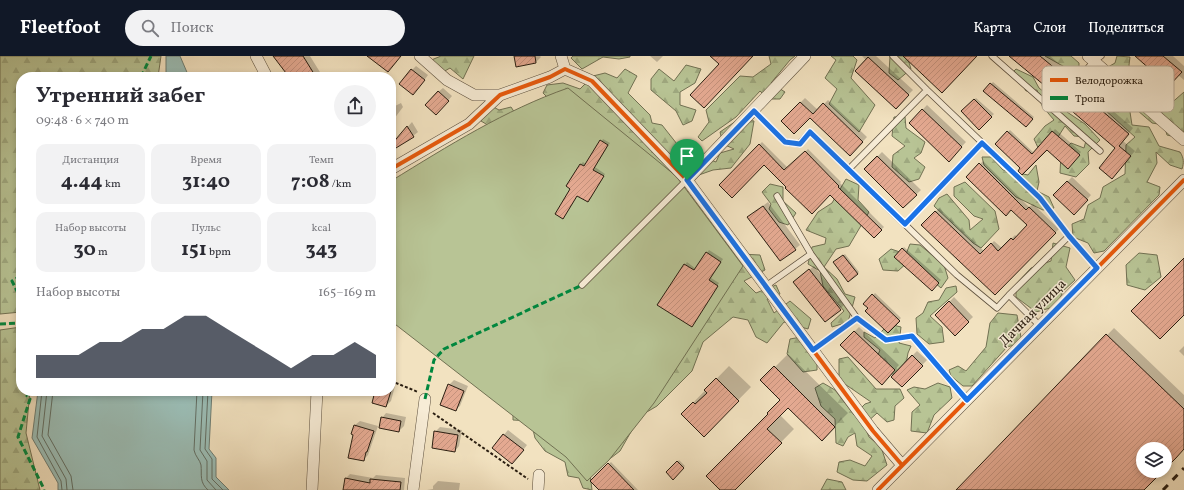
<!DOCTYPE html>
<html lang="ru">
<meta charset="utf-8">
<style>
:root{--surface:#fff;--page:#f2f2f3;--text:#2b2b33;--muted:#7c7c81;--accent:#111827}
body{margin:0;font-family:Vollkorn,serif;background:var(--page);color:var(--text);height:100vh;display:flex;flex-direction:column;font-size:15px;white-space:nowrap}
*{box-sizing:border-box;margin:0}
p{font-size:13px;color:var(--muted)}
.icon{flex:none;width:22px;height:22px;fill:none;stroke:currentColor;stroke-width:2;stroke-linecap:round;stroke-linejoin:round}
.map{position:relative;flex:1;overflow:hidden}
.panel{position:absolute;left:16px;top:16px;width:380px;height:324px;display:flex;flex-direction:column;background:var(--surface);border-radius:16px;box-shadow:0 2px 6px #0003}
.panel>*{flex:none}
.tools{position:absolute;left:1136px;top:386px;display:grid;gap:8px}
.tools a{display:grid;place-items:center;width:36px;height:36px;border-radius:50%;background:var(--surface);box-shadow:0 2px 6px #0003;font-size:20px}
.pin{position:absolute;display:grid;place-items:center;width:34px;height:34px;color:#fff;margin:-41px -17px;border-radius:50% 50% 50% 0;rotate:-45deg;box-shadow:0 0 4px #0007}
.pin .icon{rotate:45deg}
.round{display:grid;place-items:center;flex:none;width:42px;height:42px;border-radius:21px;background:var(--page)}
.head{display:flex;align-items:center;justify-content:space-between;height:68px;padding:0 20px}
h1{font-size:22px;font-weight:700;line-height:30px}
.figures{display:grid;grid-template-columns:repeat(3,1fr);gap:6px;height:68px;padding:4px 20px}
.figures div{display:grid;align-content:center;border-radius:10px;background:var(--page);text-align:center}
.figures b{font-size:20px;font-weight:700}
.figures small{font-size:11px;font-weight:400}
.figures p{font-size:11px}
.chart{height:112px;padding:8px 20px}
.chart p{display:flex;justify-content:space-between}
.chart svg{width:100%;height:72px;margin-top:4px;fill:var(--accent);opacity:.7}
header{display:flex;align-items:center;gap:24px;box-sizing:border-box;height:56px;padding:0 20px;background:var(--accent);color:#fff}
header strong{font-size:19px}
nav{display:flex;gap:22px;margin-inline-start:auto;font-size:14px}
.search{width:280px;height:36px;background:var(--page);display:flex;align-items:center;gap:10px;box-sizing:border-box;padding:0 14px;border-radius:22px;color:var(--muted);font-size:15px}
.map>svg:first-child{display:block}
.forest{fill:url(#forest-firs);stroke:#717153}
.pitch{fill:#b8c495;stroke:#717153}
.water{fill:#9bbdb5;stroke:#6e7d73}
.shadow{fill:#0003}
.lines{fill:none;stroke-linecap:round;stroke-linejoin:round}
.shore{stroke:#626e63;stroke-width:1}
.building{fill:url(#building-hatch);stroke:#2a1e11}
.service-casing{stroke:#5c4f3d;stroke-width:7}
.minor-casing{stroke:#5c4f3d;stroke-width:12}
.path{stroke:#2a1e11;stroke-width:2;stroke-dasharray:3 2;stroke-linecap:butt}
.service{stroke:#f7ecd6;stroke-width:5.5}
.minor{stroke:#f7ecd6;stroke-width:11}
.rail{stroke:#2a1e11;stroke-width:3;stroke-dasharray:7 7;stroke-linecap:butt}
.quiet{stroke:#00873e;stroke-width:3;stroke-dasharray:6 3;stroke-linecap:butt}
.cycleway-casing{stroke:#f7ecd6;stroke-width:6}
.cycleway{stroke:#e8590c;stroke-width:4}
.route-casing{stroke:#fff;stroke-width:8}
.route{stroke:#1a73e8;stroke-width:5}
.labels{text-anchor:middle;stroke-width:3;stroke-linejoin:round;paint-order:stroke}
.street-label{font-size:14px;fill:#2a1e11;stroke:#f7ecd6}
.key{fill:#f7ecd6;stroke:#baae9b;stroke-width:1}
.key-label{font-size:11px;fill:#2a1e11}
</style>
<header>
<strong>Fleetfoot</strong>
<div class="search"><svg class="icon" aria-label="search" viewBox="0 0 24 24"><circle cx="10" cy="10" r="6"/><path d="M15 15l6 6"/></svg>Поиск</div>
<nav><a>Карта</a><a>Слои</a><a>Поделиться</a></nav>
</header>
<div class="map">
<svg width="1184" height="434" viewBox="0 0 1184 434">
<defs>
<pattern id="forest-firs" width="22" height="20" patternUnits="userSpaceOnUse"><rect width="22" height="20" fill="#b8c495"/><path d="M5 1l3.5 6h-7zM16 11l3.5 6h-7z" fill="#9ea87f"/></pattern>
<pattern id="building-hatch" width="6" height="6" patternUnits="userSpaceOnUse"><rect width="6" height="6" fill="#e4a991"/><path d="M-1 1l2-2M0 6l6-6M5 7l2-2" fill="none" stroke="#c4917c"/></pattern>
</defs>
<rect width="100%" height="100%" fill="#f2e2c0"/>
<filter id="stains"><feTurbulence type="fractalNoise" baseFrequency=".005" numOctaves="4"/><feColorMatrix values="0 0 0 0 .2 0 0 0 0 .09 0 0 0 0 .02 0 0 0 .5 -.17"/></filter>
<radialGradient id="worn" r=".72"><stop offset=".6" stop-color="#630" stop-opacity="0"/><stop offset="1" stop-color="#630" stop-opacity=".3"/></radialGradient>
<path class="forest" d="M0,0h161l-3,21h-137v235l-21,2z
M441,0h33l-11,23 -13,-11 -14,8 -7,-15z
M573,0h57v1l-11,2 -16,-2 -21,12 -11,-11z
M769,0h26l-5,4 -19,23 14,9 -5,7h-12l-8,-8 -24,26 -34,24 -4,-4 11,-15 -3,-12 34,-34 13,1 18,-13z
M831,0h22l4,4 -6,18 24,27 -16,27 -30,-28 8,-15 -12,-11 11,-18z
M890,0h17l4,13 -13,11 -9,-7z
M1045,0h26l8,7v35l-12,14 18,12 15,16 -12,12 1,12 -13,13 -16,-4 1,-20 10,-10 13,5 3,-11 -13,-1 -9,-10 -14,22 -11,4 -6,-13 11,-13 9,-6 -12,-14 -5,-16 -11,1 -12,-20 2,-2 17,8 6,11 15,12 5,-18 11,-12z
M1117,0l13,1 -1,8 3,21 -19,4 4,11 13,11 2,13 17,2 10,19 21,6c4,6 4,11 2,17l-12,-4 -14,-13 1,11 -10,19 13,5 -1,8 -55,56 -10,2 -6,-10 -15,-6 -1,-13 12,-5 4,-14 12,-7 3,-11 22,-13 1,-29 9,-8 -41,-37 -1,-13 13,-3 2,-17 7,-4z
M686,9l15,4 -6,14 -15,9v13l16,5 -4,11 -9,4 -7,-14 -25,-21v-11l8,-10 15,12z
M625,13l12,7 -9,17 22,22 2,8 10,2 15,19 19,3 -7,23 -9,7 -127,-74 -10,-10 4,-8 16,-2 17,6 13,-13 12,-3 12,5z
M1184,36v47l-17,-4 -3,-10 -12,-2 -22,-19 2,-7 14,-2 9,10 13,1z
M486,47l13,7 12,-3 6,9 -21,14 -15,-9 -2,-10z
M894,61h11l1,11 19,14 -4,11 -7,5 11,9 -6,12 -10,3 -17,-15 1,-12 12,-9 -13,-10z
M739,63l15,2 -4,23 -19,24 -18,2 -17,6 7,-19 13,5 4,-9 14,-4 -11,-5 -3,-12z
M982,101h9l12,13 25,5 8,-10 3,17 -2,9 12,6 5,11 -11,2 -27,-13 -32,-32z
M846,123l13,6 -1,15 11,12 -20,34 -13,3 -12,18 13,12 8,15 10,3 -7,25 -16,5 -1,-4 13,-12 -21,-25 -3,-15 -12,-7 4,-17 13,-3 1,-6 -20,-8 12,-18 14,-9z
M965,126l30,29 4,18 -18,19 -8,-5 -39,-37 5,-8 8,-4 22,26 1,10 13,-11 -9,-3 -20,-20v-9z
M770,128l13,3v14l13,12 -8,12 -9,-3 -10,-13 2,-5 -9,-12z
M703,139l37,59 20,1 5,15 -21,11 12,12 20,-8 4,9 -13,5 7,14 16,-12 21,18 -3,10 -24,-7 -17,21 -11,-6 -8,-17 -15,-3 -30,25 -11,29 -35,35 -17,10 -20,35 -30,23 2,16 -9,-2 -4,-10 -11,-2 -3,-14 -20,-11 -10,-13 -4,-17 -18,-1v-14l170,-206z
M1053,187l17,5 -4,19 9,13 -12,11 -6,15 -21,6 -20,-15v-13l15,-16 20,-7z
M910,188l10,1 24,20 4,13 -7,10 -32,-27 -11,10 -15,-1 -4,-11 12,-10 15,5z
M1139,197l18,2 4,22 -16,13 -18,-5 -1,-20z
M956,230l1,6 -27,24 12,11 2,15 -15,2 -12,-10 -1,-16 7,-5 5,-11 11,-2 7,-12z
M998,257l19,2 5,28 -15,4 -35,39h-9l-12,-10 -2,-6 9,-4 8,5 20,-24 4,-24z
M889,268l12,3 -2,16 12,3 -3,7 -2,11 -9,10h-15l-7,-12 5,-12 -16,-13v-5l11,6z
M21,271v64h9l-4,42 14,57h-40v-160z
M801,281l16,22v11l-14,2 -16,-18 3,-15z
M848,301l28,32h24l4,9 -9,8 -1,14 -7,2 -10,-9 -13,12 5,12 12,10 6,18 -20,16 -14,-1 -16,-8 2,-10 11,-2 15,6 7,-10 -15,-10 -2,-13 -7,4 -5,9 -7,-3 -1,-24 -14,-13 -6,-18 8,-5 12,7 19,25 11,-11 6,-2 -32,-22v-21z
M938,327l12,4 2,11 -18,17 -7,18 -16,-2 1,-19 8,-7 -13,-15 7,-3 11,2z
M827,423l15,3 4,8h-25z"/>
<path class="pitch" d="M568,32l108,88 67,90 -89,137 -45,57 -22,21 -21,-24 -175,-136v-140c57,-35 114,-71 177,-93z"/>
<path class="water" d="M166,0h14l9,21h-23z
M38,335h174l-3,58 7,9v19l13,13h-171v-7l-26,-45z"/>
<path class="shadow" d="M274,0h36l13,21h-33z
M515,0h25l1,1 -5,5 -19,4z
M650,0h13l-6,6z
M862,0h14l37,34 -17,17 -30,-47z
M1017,0h33l22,19 -12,15z
M1136,0h37l11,10v14l-6,-5z
M416,10l12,9 -10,14 -6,-19z
M993,26l41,35 -8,9 -42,-35z
M443,32l9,8 -11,13 -3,-17z
M1092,37l41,35 -10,13 12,10 -19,22 1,-25 -42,-36z
M805,42l13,12 10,-10 39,37 -17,18 -40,-39 -28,5z
M976,42l18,16 -15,14 -16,-17z
M401,47l2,4 -12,16v-15z
M927,49l39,37 -17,18 -39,-37z
M412,66l6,10 -5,4 -22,14v-4z
M1055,73l26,23 -13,16 -21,-19 -26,19 -25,-24 14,-14 24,23z
M603,83l7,4 -15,24 10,7 -15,25 -23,-13 14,-22 2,-2 4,3z
M762,86l26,26 20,-19 33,33 -1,1 44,44 -10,10 -44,-44 -66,-29 -43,21z
M882,96l39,38 -18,17 -38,-38z
M983,105l46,46 4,-3 26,25 -64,65 -72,-69 16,-17 45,43 10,-10 8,7 13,-13 2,2 11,-12 -17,-16 -44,-32z
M1072,121l19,18 -17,19 -20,-19z
M768,146l32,43 -5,4 -42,-36z
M904,191l37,33 -9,9 -36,-33z
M709,194l14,9 -12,19 8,5 -26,41 -8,-59 2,-3 9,7z
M845,198l14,18 -2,2 -21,-14z
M814,210l30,39 -4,4 -41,-31z
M875,237l26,25 -13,13 -23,-27z
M954,241l19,20 -18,17 -19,-19z
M859,271l40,38 -17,19 -41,-39z
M1114,272l70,67v53l-19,19v-18h-22v22h19l-19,19h-185z
M1184,290v10l-5,-5z
M917,295l10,9 -25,26 -10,-10z
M788,298l60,59 -26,26 -34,-33 -8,9 14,14 -60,61h-12l47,-76 12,-14 -19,-20z
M729,310l22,21 -47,48 -22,-21z
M454,324l14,6 -8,20 -5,4 -6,-25z
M391,325l5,1 -5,19 -5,5 -11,-12 -10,-2 26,-1z
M386,357l20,4 -2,9 -5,5 -17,-13z
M360,365l18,5 -10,29 -5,5 -8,-35z
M440,371l22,3 -3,16 -4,5 -20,-19z
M508,374l19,15 -10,13 -24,-10z
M679,404l6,6 -12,12 -6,-6z
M611,406l27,28h-37l-9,-9z
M350,418l23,4 3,-3 29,3 -1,12h-60l1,-11z
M438,425l22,2 -1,7h-32l6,-1v-3z"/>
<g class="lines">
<path class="shore" d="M42,335l-5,46 24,44 1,9
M47,335l-5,45 24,43 1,11
M53,335l-5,44 23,41 2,14
M197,335l-3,59c1,6 6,10 7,15 1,10 -2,17 7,25
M203,335l-3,59 7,11v19l9,10
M208,335l-3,58 7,10v20l11,11"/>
</g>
<path class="building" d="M273,0h30l13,21h-27z
M367,0h34l-13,16z
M514,0h21l1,7 -20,4z
M710,0h43l-49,52 -14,-13 29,-31z
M903,0h74l-35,37z
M1009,0h31l29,24 -13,15z
M1135,0h28l19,16 -13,14z
M868,1l41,38 -13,14 -41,-38z
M411,13l14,11 -12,15 -14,-11z
M990,27l43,36 -7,8 -43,-36z
M438,35l11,10 -13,14 -11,-10z
M1086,41l43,37 -10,12 12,10 -19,23 -13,-11 16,-20 -42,-36z
M974,43l18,18 -13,13 -18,-19z
M800,46l13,12 10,-11 40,39 -13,14 -40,-38 -16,16 -13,-13z
M922,53l40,38 -13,15 -40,-39z
M407,70l7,11 -23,14v-6z
M1007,75l25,23 20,-23 28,24 -12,14 -21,-19 -25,25 -4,-4 2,-3 -25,-24z
M600,84l8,5 -15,25 11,6 -16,26 -11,-6 -14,23 -8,-5 15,-25 -4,-3 14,-22 4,2z
M759,88l25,26 21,-19 34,35 -1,1 44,43 -8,8 -44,-43 -18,19 -27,-26 1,-1 -22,-22 -32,33 -13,-13z
M877,100l40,39 -14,13 -39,-39z
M979,107l47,47 3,-3 27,26 -61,62 -74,-70 14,-14 45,43 11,-11 7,8 13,-13 2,2 14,-15 -16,-15 -5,6 -40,-39z
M1067,125l21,19 -14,15 -21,-20z
M763,150l33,44 -16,11 -33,-44z
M902,192l37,35 -7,8 -38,-34z
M706,196l15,10 -12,18 9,6 -26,41 -35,-22 27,-41 10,6z
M843,199l15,19 -10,8 -15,-20z
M1184,202v57l-24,24 -29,-28z
M809,213l32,41 -16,12 -32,-40z
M872,238l28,27 -12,12 -23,-22 3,-3 -5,-4z
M949,245l20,21 -14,14 -20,-21z
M854,275l41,39 -13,15 -42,-40z
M1106,278l78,75v40l-8,9 -11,11v-20h-22v22h20l-19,19h-188z
M912,299l11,11 -21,21 -11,-10z
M774,310l61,61 -13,14 -34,-33 -21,21 15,14 -47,47h-15l-14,-14 62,-62 -1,-1 13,-13 -20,-20z
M716,322l23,23 -35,36 -23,-23 12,-12 2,2 12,-11 -3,-3z
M448,328l16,7 -8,20 -16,-6z
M375,335h16l-5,16 -14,-4z
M381,361l20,4 -2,11 -20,-4z
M354,369l20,6 -7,21h-1l-2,9 -16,-3 5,-23 -2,-1z
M434,375l24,4 -3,17 -23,-4z
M503,378l21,16 -12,14 -20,-16z
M677,405l7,7 -11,12 -7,-8z
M608,407l26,27h-35l-9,-9z
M345,422l25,5v-4l31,3 -1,8h-57z"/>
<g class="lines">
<g class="service-casing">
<path id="service" d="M893,0l34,34 113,108 29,38 28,32
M992,0l108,95
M1052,53l42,-48 7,-5
M754,55l31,31 14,2 11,-12 147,143 40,33 12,-13 60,-59
M849,113l78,-79
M777,140l34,58 46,64 29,22 26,-4 55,64
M905,168l77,-81
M582,229l105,-105
M766,230l45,-32
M1009,239l31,31
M813,294l44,-32"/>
</g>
<g class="minor-casing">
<path id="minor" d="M256,0l11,21
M420,0l27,24 27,15h26
M561,0l4,13
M1088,0l96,84
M565,13l27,12 95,99 186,251 29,34
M391,113l78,-45 31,-29 50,-18 15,-8
M687,124l118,-124
M312,434l5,-99
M413,434l12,-91
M538,434l1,-15
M878,434l306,-310"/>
</g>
<path class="path" d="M391,325l27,11
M433,357l95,66"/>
<use href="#service" class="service"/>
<use href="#minor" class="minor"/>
<path class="rail" d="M1163,434l21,-22"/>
<path class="quiet" d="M141,21l10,-21
M21,220l-9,5 9,18
M0,268l21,-1
M29,335l-2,5 3,3 -12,38 25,50 1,3
M425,343l9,-39 10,-11 138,-64"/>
<g class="cycleway-casing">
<path id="cycleway" d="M391,113l78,-45 31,-29 50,-18 15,-8 27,12 95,99 186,251 29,34
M878,434l306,-310"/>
</g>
<use href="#cycleway" class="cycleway"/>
</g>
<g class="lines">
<g class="route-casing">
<path id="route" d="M754,55l31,31 15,2 10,-12 95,92 77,-81 58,55 29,38 28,32 -130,132 -55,-64 -26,4 -29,-22 -44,32 -126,-170z"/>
</g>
<use href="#route" class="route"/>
</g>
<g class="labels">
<g class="street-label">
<text transform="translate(1032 256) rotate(-45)" y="5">Дачная улица</text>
</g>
</g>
<rect x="1042" y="10" width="132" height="46" rx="6" class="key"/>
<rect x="1050" y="22" width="18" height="4" fill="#e8590c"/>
<rect x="1050" y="40" width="18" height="4" fill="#00873e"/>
<g class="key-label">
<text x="1075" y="28">Велодорожка</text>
<text x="1075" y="46">Тропа</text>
</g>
<rect width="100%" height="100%" filter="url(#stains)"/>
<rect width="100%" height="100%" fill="url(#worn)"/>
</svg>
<div class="tools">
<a><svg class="icon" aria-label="layers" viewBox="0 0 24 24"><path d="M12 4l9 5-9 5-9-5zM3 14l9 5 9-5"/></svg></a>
</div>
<div class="pin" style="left:687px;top:124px;background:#1e9e55"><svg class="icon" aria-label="arrive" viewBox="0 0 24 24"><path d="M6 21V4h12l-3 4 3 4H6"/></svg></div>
<section class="panel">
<div class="head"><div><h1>Утренний забег</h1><p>09:48 · 6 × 740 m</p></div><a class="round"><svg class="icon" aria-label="share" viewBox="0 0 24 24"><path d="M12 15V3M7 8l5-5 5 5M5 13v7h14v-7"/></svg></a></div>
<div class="figures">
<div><p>Дистанция</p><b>4.44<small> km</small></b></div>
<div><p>Время</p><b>31:40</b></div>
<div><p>Темп</p><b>7:08<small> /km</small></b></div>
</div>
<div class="figures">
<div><p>Набор высоты</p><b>30<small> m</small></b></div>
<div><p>Пульс</p><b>151<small> bpm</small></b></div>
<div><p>kcal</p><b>343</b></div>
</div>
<div class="chart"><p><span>Набор высоты</span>165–169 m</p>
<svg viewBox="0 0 160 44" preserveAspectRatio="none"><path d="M0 44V30L10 30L20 30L30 22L40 22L50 14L60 14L70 6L80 6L90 14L100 22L110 30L120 38L130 30L140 30L150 22L160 30V44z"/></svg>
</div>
</section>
</div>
